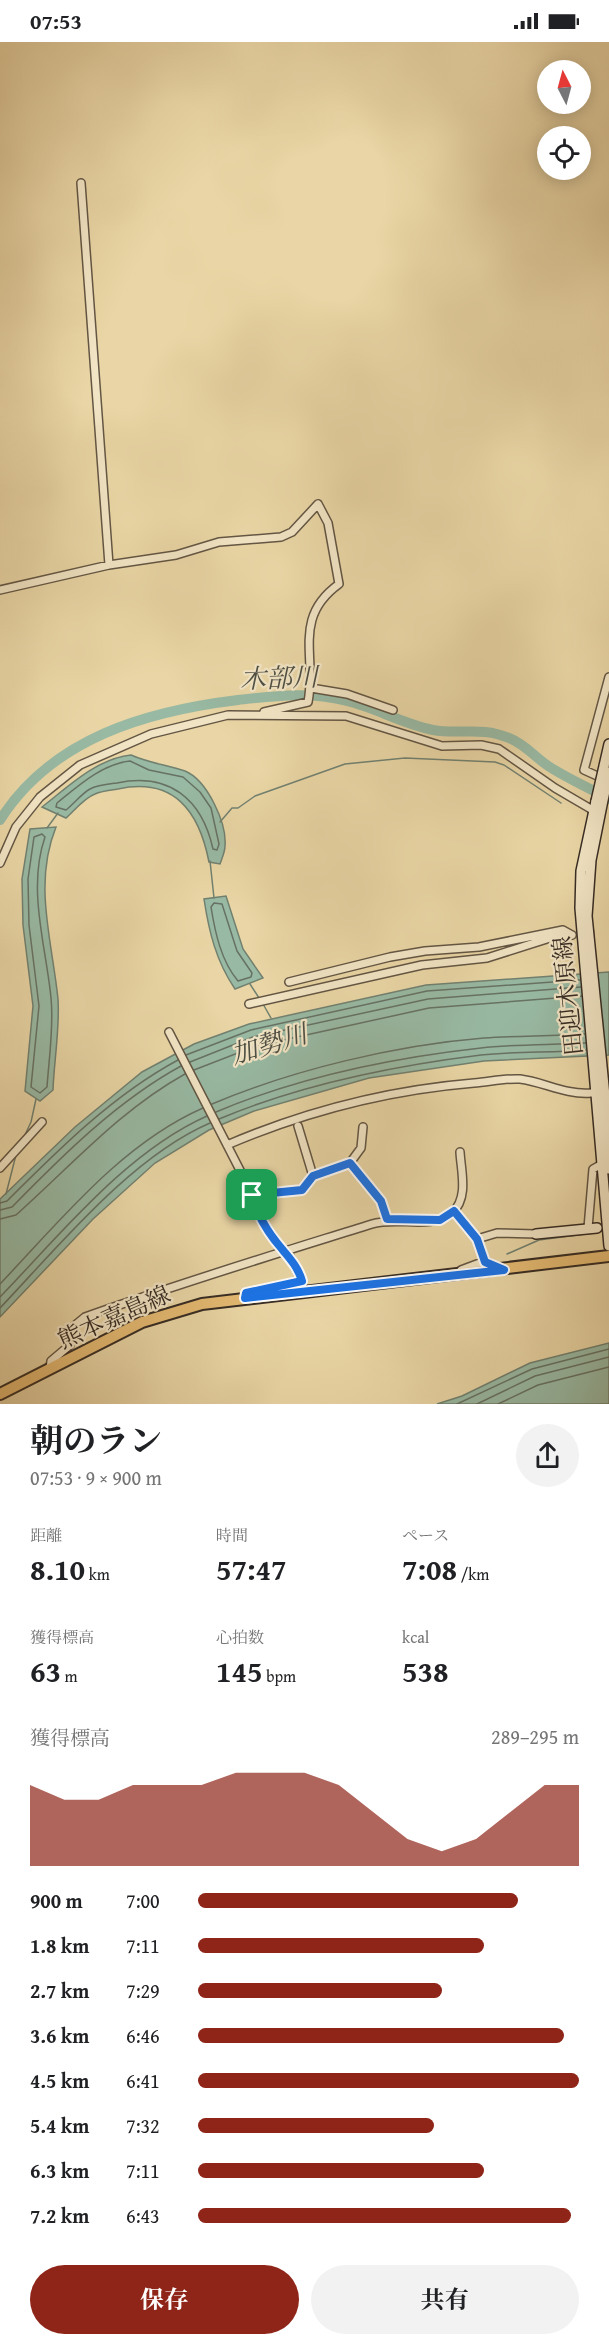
<!DOCTYPE html>
<html lang="ja">
<meta charset="utf-8">
<style>
:root{--surface:#fff;--page:#f2f2f2;--text:#202124;--muted:#757577;--accent:#8f2418}
body{margin:0;font-family:"Gentium Book Plus","Noto Serif JP",serif;background:var(--page);color:var(--text);height:100vh;display:flex;flex-direction:column;font-size:22px;white-space:nowrap}
*{box-sizing:border-box;margin:0}
p{font-size:20px;color:var(--muted)}
.icon{flex:none;width:33px;height:33px;fill:none;stroke:currentColor;stroke-width:2;stroke-linecap:round;stroke-linejoin:round}
.map{position:relative;height:1362px;overflow:hidden}
.side{display:flex;flex-direction:column;background:var(--surface);flex:1}
.side>*{flex:none}
.needle{width:39px;rotate:354deg}
.tools{position:absolute;left:537px;top:18px;display:grid;gap:12px}
.tools a{display:grid;place-items:center;width:54px;height:54px;border-radius:50%;background:var(--surface);box-shadow:0 3px 15px #0003;font-size:30px}
.pin{position:absolute;display:grid;place-items:center;width:51px;height:51px;color:#fff;margin:-26px;border-radius:12px;box-shadow:0 3px 9px #0006}
.round{display:grid;place-items:center;flex:none;width:63px;height:63px;border-radius:32px;background:var(--page)}
.headline{display:flex;align-items:center;justify-content:space-between;height:102px;padding:0 30px}
h1{font-size:33px;font-weight:700;line-height:45px}
.stats{display:grid;grid-template-columns:repeat(3,1fr);gap:9px;height:102px;padding:6px 30px}
.stats div{display:grid;align-content:center}
.stats b{font-size:30px;font-weight:700}
.stats small{font-size:16px;font-weight:400}
.stats p{font-size:16px}
.chart{height:168px;padding:12px 30px}
.chart p{display:flex;justify-content:space-between}
.chart svg{width:100%;height:108px;margin-top:6px;fill:var(--accent);opacity:.7}
.button{display:flex;gap:12px;margin-top:auto;padding:12px 30px}
.button a{flex:1;height:69px;border-radius:36px;background:var(--accent);color:#fff;font-size:24px;font-weight:700;line-height:69px;text-align:center}
.button a+a{background:var(--page);color:var(--text)}
ul{padding:0 30px;list-style:none;font-size:20px}
li{display:grid;grid-template-columns:96px 72px 1fr;align-items:center;height:45px}
li i{height:15px;border-radius:8px;background:var(--accent)}
.status{display:flex;justify-content:space-between;align-items:center;height:42px;padding:0 30px;background:var(--surface);direction:ltr}
.status svg{height:16px;fill:currentColor}
.map>svg:first-child{display:block}
.water{fill:#98b9a3;stroke:#718170;stroke-width:1.5}
.lines{fill:none;stroke-linecap:round;stroke-linejoin:round}
.shore{stroke:#677264;stroke-width:1.5}
.stream{stroke:#718170;stroke-width:1.5}
.river{stroke:#98b9a3;stroke-width:10}
.street-tunnel{stroke:#c5b38b;stroke-width:7;stroke-dasharray:7 3.5;stroke-linecap:butt}
.street-casing{stroke:#635644;stroke-width:10}
.secondary-casing{stroke:#362c24;stroke-width:12}
.primary-casing{stroke:#362c24;stroke-width:14}
.street{stroke:#f1e4c4;stroke-width:7}
.secondary{stroke:#f1e4c4;stroke-width:9}
.primary{stroke:#e4ba72;stroke-width:10}
.secondary-bridge-casing{stroke:#362c24;stroke-width:12;stroke-linecap:butt}
.secondary-bridge{stroke:#f1e4c4;stroke-width:9}
.route-casing{stroke:#fff;stroke-width:12}
.route{stroke:#1a73e8;stroke-width:8}
.labels{text-anchor:middle;stroke-width:4.5;stroke-linejoin:round;paint-order:stroke}
.street-label{font-size:24px;fill:#362c24;stroke:#f1e4c4}
.water-label{font-size:26px;font-style:italic;fill:#4e4f44;stroke:#f1e4c4}
</style>
<div class="status"><b>07:53</b><svg viewBox="0 0 49 12"><path d="M0 12V9h3v3zM5 12V6h3v6zM10 12V3h3v9zM15 12V0h3v12zM26 1h20v11H26zM47 4h2v5h-2z"/></svg></div>
<div class="map">
<svg width="609" height="1362" viewBox="0 0 609 1362">
<rect width="100%" height="100%" fill="#e9d5a5"/>
<filter id="stains"><feTurbulence type="fractalNoise" baseFrequency=".00333" numOctaves="4"/><feColorMatrix values="0 0 0 0 .2 0 0 0 0 .09 0 0 0 0 .02 0 0 0 .5 -.17"/></filter>
<radialGradient id="worn" r=".72"><stop offset=".6" stop-color="#630" stop-opacity="0"/><stop offset="1" stop-color="#630" stop-opacity=".3"/></radialGradient>
<path class="water" d="M131,713c18,8 36,10 54,16 22,9 42,52 40,75 0,6 -3,12 -5,18l-11,-2c-10,-51 -35,-85 -91,-73 -7,1 -17,2 -23,5 -11,4 -21,17 -29,24l-24,-11c27,-21 54,-48 89,-52z
M56,785c-23,57 -4,113 2,172 2,29 -4,62 -5,91l-13,11 -15,-10 8,-85 -10,-81 -1,-46 8,-50z
M226,854l17,53 20,29 -28,11c-19,-28 -26,-57 -31,-90z
M609,930v83l-125,6 -115,17 -115,33 -45,19 -54,33 -62,56 -93,98v-118l75,-72 67,-55 52,-28 55,-20 177,-39z
M609,1301v61h-172l25,-8 68,-33z"/>
<g class="lines">
<path class="shore" d="M130,719l19,9 34,7 17,15 11,16 8,36 -2,6 -4,-1c-11,-50 -44,-77 -96,-66 -8,1 -20,2 -27,6 -9,5 -16,15 -24,21l-10,-3 1,-4c21,-17 45,-39 73,-42z
M42,792l3,3c-18,52 1,109 6,161 3,28 -2,60 -4,89l-7,6 -9,-6 8,-81 -10,-81 -1,-46 6,-42z
M214,861l8,1 15,47 15,22 -1,4 -13,4c-17,-20 -23,-49 -27,-74z
M186,1013l65,-25 176,-39 153,-11
M190,1020l63,-25 175,-38 153,-12
M194,1028l62,-24 173,-38 153,-12
M212,1062c80,-34 184,-59 272,-66 33,-2 67,-2 101,-4
M216,1070c83,-35 175,-54 265,-64 34,-4 70,-3 105,-5
M219,1077c83,-35 173,-53 262,-64 35,-4 70,-2 105,-5
M0,1161l7,-2c52,-52 106,-106 171,-141
M0,1168l12,-3c51,-52 105,-106 169,-141
M0,1177l16,-4c55,-49 104,-105 169,-141
M0,1242c60,-63 121,-140 203,-176
M0,1255c60,-62 126,-145 207,-181
M0,1266c59,-62 131,-151 210,-185
M457,1362l75,-35 77,-20
M477,1362l58,-28 74,-19
M498,1362l40,-19 71,-18"/>
<path class="stream" d="M220,780l12,-14h6l17,-12 90,-32 60,-6 90,4 9,3 57,38
M47,786l11,-15
M210,819l4,37
M250,942l9,14
M263,962l8,14
M24,1095l7,-15 5,-23
M6,1152l10,-39
M507,1212l32,-14 54,-7"/>
<path class="river" d="M0,778c52,-82 147,-109 238,-120 36,-4 74,-9 109,1 29,7 56,23 86,29 27,5 48,-4 76,8 18,7 28,22 44,31 18,11 38,20 56,30"/>
<path class="street-tunnel" d="M572,893l23,-2"/>
<g class="street-casing">
<path id="street" d="M81,141l28,382
M0,548l109,-25 67,-10 43,-13 62,-5 11,-5 26,-28 10,19 11,61c-47,34 -22,72 -31,118l-44,10
M311,646l36,6 46,16
M604,737l-20,-9 25,-93
M0,821l16,-36 24,-30 40,-32 71,-31 77,-19 118,1 96,30 39,-1 18,4 56,39 41,24
M289,940l101,-25 35,-6 54,-4 84,-17 9,5
M249,962l173,-39 65,-7 63,-20 22,-3
M169,990l75,146 20,45 19,29 6,3 13,26 -56,12 -1,5
M298,1084l15,50
M227,1103c77,-33 163,-55 247,-62 15,-1 31,-5 46,-4 24,3 45,16 71,14
M350,1121l11,-15 2,-21
M0,1126l42,-46
M252,1153l50,-5 11,-14 37,-13 31,38 7,18
M454,1169l23,28 8,22
M588,1186l5,-59 9,-5
M477,1197l20,-6 39,1
M461,1228l24,-9 13,7
M50,1326l1,-7 19,-16 4,-19 11,-9c95,-34 191,-63 287,-93 25,-8 59,6 80,-11 17,-15 9,-42 8,-61"/>
</g>
<g class="secondary-casing">
<path id="secondary" d="M604,724l5,-22
M596,759l-15,70 -1,37 29,338
M602,763l-11,55 -4,56 19,190 3,63
M536,1192l61,-6"/>
</g>
<g class="primary-casing">
<path id="primary" d="M0,1352l142,-72 60,-18 407,-48"/>
</g>
<use href="#street" class="street"/>
<use href="#secondary" class="secondary"/>
<use href="#primary" class="primary"/>
<g class="secondary-bridge-casing">
<path id="secondary-bridge" d="M596,759l8,-35
M602,763l7,-33"/>
</g>
<use href="#secondary-bridge" class="secondary-bridge"/>
</g>
<g class="lines">
<g class="route-casing">
<path id="route" d="M350,1121l31,38 6,18 53,1 14,-9 23,28 8,23 19,8 -259,28 1,-5 56,-12c-4,-14 -12,-22 -20,-32 -13,-15 -25,-34 -30,-54l50,-5 11,-14z"/>
</g>
<use href="#route" class="route"/>
</g>
<g class="labels">
<g class="street-label">
<text transform="translate(568 954) rotate(-96)" y="8">田迎木原線</text>
<text transform="translate(114 1275) rotate(-24)" y="8">熊本嘉島線</text>
</g>
<g class="water-label">
<text transform="translate(279 636) rotate(-2)" y="9">木部川</text>
<text transform="translate(269 1002) rotate(-17)" y="9">加勢川</text>
</g>
</g>
<rect width="100%" height="100%" filter="url(#stains)"/>
<rect width="100%" height="100%" fill="url(#worn)"/>
</svg>
<div class="tools">
<a><svg class="needle" viewBox="-14 -14 28 28"><path d="M0-13l5 13h-10z" fill="#e53935"/><path d="M0 13l5-13h-10z" fill="#757577"/></svg></a>
<a><svg class="icon" aria-label="locate" viewBox="0 0 24 24"><circle cx="12" cy="12" r="6"/><path d="M12 2v4M12 18v4M2 12h4M18 12h4"/></svg></a>
</div>
<div class="pin" style="left:252px;top:1153px;background:#1e9e55"><svg class="icon" aria-label="arrive" viewBox="0 0 24 24"><path d="M6 21V4h12l-3 4 3 4H6"/></svg></div>
</div>
<section class="side">
<div class="headline"><div><h1>朝のラン</h1><p>07:53 · 9 × 900 m</p></div><a class="round"><svg class="icon" aria-label="share" viewBox="0 0 24 24"><path d="M12 15V3M7 8l5-5 5 5M5 13v7h14v-7"/></svg></a></div>
<div class="stats">
<div><p>距離</p><b>8.10<small> km</small></b></div>
<div><p>時間</p><b>57:47</b></div>
<div><p>ペース</p><b>7:08<small> /km</small></b></div>
</div>
<div class="stats">
<div><p>獲得標高</p><b>63<small> m</small></b></div>
<div><p>心拍数</p><b>145<small> bpm</small></b></div>
<div><p>kcal</p><b>538</b></div>
</div>
<div class="chart"><p><span>獲得標高</span>289–295 m</p>
<svg viewBox="0 0 160 44" preserveAspectRatio="none"><path d="M0 44V11L10 17L20 17L30 11L40 11L50 11L60 6L70 6L80 6L90 11L100 22L110 33L120 38L130 33L140 22L150 11L160 11V44z"/></svg>
</div>
<ul>
<li><b>900 m</b>7:00<i style="width:84%"></i></li>
<li><b>1.8 km</b>7:11<i style="width:75%"></i></li>
<li><b>2.7 km</b>7:29<i style="width:64%"></i></li>
<li><b>3.6 km</b>6:46<i style="width:96%"></i></li>
<li><b>4.5 km</b>6:41<i style="width:100%"></i></li>
<li><b>5.4 km</b>7:32<i style="width:62%"></i></li>
<li><b>6.3 km</b>7:11<i style="width:75%"></i></li>
<li><b>7.2 km</b>6:43<i style="width:98%"></i></li>
</ul>
<div class="button"><a>保存</a><a>共有</a></div>
</section>
